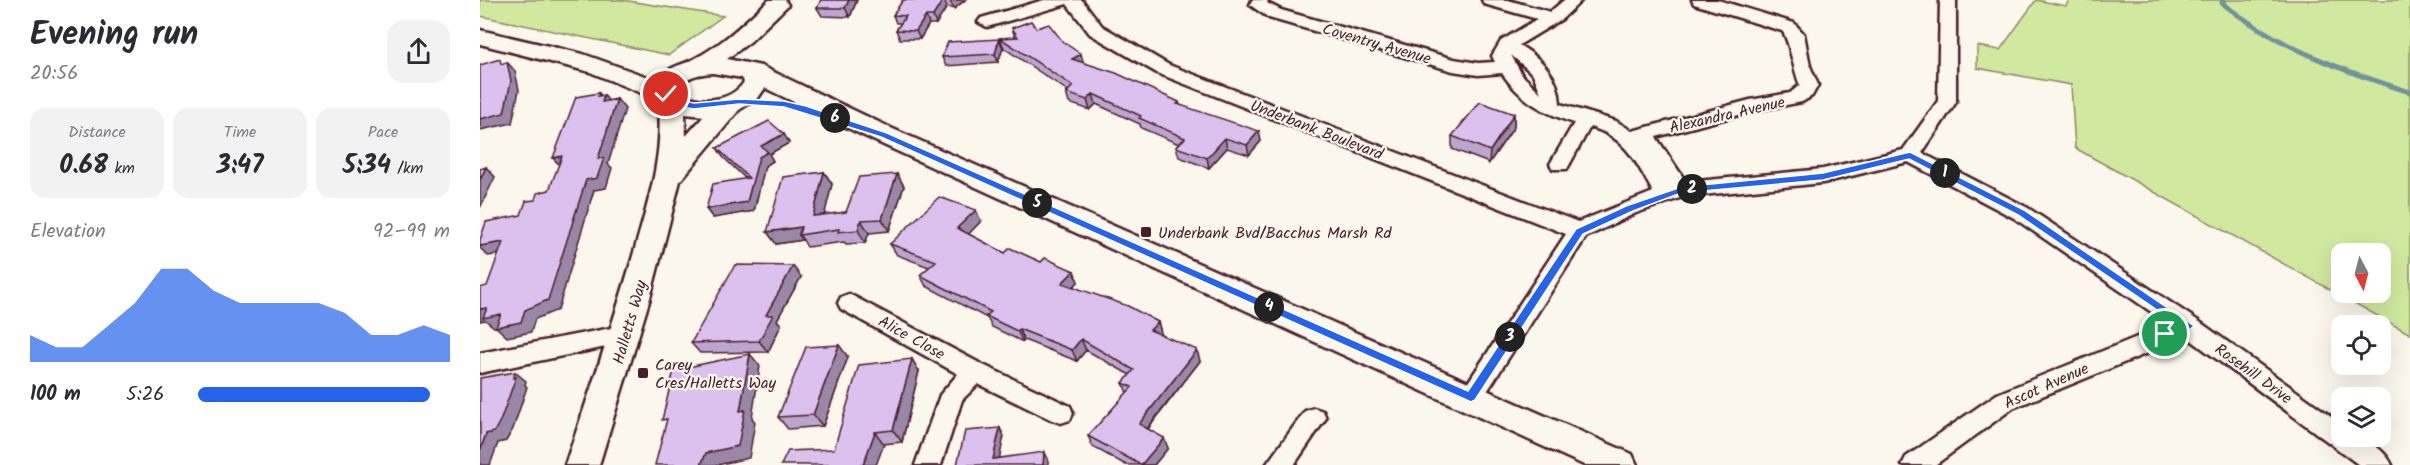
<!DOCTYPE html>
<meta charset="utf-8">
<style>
:root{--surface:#fff;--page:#f2f2f3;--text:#2b2b33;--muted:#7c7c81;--accent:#2563eb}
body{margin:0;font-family:Kalam,sans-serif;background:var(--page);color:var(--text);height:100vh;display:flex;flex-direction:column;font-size:22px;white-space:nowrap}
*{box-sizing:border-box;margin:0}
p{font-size:20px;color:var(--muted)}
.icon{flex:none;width:33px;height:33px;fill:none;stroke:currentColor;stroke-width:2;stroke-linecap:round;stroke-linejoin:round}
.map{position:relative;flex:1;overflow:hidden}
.side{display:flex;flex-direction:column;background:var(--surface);width:480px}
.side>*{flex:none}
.needle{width:39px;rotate:173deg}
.buttons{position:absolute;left:1851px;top:243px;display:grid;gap:12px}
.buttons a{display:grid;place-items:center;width:60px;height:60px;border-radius:12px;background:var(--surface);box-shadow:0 6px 24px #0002;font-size:30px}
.pin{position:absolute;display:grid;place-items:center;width:51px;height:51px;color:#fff;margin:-26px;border:3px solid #fff;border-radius:50%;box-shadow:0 2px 6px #0007}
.km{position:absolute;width:30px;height:30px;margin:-15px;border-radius:50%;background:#222;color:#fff;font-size:16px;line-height:30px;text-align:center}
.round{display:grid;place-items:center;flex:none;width:63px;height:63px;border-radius:18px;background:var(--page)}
.overview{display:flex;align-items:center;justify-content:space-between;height:102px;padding:0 30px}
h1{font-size:33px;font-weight:600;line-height:45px}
.figures{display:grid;grid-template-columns:repeat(3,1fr);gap:9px;height:102px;padding:6px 30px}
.figures div{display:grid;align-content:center;border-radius:15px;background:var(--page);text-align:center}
.figures b{font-size:26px;font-weight:600}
.figures small{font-size:16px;font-weight:400}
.figures p{font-size:16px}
.chart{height:168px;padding:12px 30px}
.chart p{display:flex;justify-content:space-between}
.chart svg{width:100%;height:108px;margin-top:6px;fill:var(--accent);opacity:.7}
ul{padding:0 30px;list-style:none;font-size:20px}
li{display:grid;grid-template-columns:96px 72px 1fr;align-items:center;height:45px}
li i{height:15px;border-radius:8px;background:var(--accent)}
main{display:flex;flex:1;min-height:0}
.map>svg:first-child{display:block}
.green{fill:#d1e99f;stroke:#8e8465;stroke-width:1.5;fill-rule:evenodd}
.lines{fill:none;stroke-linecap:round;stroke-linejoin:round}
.stream{stroke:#72929c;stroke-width:5}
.street-casing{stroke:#4a1f2b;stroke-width:5}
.secondary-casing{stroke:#4a1f2b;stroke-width:5}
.street{fill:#fbf7ec;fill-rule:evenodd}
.secondary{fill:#fbf7ec;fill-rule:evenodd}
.wall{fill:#bda6ce;stroke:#4a1f2b;stroke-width:1.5}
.shaded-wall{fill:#9a87a7;stroke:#4a1f2b;stroke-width:1.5}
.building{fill:#dcc1ef;stroke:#4a1f2b;stroke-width:1.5}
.route{fill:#2563eb;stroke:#fff;stroke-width:1.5}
.poi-dot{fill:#4a1f2b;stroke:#fbf7ec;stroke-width:2}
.labels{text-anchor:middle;stroke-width:4.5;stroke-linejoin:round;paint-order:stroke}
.street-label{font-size:16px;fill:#4a1f2b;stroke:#fbf7ec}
.poi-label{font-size:16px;fill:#4a1f2b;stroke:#fbf7ec;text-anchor:start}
</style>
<main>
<section class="side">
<div class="overview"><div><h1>Evening run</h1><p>20:56</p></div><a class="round"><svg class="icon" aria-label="share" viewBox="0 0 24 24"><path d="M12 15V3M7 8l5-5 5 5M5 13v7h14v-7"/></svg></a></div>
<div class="figures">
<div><p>Distance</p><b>0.68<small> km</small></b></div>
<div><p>Time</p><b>3:47</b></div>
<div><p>Pace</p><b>5:34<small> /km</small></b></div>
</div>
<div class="chart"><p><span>Elevation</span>92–99 m</p>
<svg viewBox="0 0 160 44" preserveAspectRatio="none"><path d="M0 44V33L10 38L20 38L30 29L40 20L50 6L60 6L70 15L80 20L90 20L100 20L110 20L120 24L130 33L140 33L150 29L160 33V44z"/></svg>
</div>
<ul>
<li><b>100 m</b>5:26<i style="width:92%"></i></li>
</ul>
</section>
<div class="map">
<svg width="1930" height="465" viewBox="0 0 1930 465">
<rect width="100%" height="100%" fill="#fbf7ec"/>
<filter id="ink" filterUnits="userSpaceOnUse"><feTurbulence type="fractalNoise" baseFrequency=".0167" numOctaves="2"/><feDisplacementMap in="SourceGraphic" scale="12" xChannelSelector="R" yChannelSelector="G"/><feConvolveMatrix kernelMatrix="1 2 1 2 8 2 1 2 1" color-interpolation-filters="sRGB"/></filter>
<g filter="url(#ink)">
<path class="green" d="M0,0h142l101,16 -54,39 -189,-39z
M1556,0l30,6 3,-6h341v334l-335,-186 -4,-63 -94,-17v-22l23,4zM1862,254h38v38h-38z"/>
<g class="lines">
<path class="stream" d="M1744,0l-2,3c56,44 121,68 188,89"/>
<g class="street-casing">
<path id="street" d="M564,0h38l20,26 67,39 409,157 75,-30c-16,-29 -28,-56 -63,-65l-23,42h-14l-3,-5 24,-41c-30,-10 -54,-23 -72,-50l-24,2 -25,-4 -184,-53 -19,-13 2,-5h16l-1,3 14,7 173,49 24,4 17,-1 -3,-6 9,-15 36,-22 -53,-15 -2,-4h26l42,12 14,-12h18l-20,19 -43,26c23,14 40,31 41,59l56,17 16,10 118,-31 40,-7 10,-8c-6,-13 -11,-47 -18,-54l-88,-27 -2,-4h26l76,23 10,11 6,32 8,19 -6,11 -10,6 -52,10 -94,25 30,45 137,-13 80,-19 35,-49 2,-101h16v102l-34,51 106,55 169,112 145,104v12c19,0 41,10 50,29h-33l-172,-128 -174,71 -78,57h-33l4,-8 91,-63 172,-70 -155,-106 -106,-56 -85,21 -140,14 -47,16 -50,24 -107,167 -8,3 -8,-3 -4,-7 4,-7 103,-156 -409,-161 -67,-39 -23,-30 -80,23 -9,-5 3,-4zM1031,55l22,19 8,19 -19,-18z
M369,294l134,71 87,41 3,7 -3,7 -9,3 -9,-3 -74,-36 -16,16 -21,65h-26l25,-70 18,-21 -117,-65 -3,-6 3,-6z
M147,325l8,2 3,7 -3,7 -155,32v-20z
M834,408l9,3 3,7 -32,47h-28l39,-54z"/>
</g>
<g class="secondary-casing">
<path id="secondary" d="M289,0h16l3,5 -37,36 -24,18 34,7 132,63 739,325 5,11h-53l-709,-324 -110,-53 -7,10 -19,12 -59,71 -30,117 -51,167h-34c24,-70 48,-141 69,-213 14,-49 31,-100 24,-152l-68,-28 -110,-28v-14l103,24 76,27c10,-16 20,-14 35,-22 28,-14 52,-38 75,-59zM233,73l29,5 2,4c-13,20 -46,23 -65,9 4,-15 20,-17 34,-18zM205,114l19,2 -18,20 -1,-20z"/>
</g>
<use href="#street" class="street"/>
<use href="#secondary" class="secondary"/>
</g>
<path class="wall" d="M341,0h36l-7,17 -28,-1 -5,-8z
M423,0h62l-11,9 -7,-2 -11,17h-7l-9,15h-20l-4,-9 5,-7h-5l-3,-8z
M532,28h24l27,14 20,21 96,39 1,3 81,36 -12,14 -22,-7 -18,20 -30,-11 -3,-10 3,-3 -38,-16 -1,-4 -44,-20 -6,6 -21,-7 -3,-10 2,-2 -64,-43 -4,-10 15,-1z
M523,48l-5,14 -52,4 -4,-9z
M1034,114v13l-25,36 -37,-14v-13z
M304,134l5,9 -20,11 4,7 -8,5 -11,45 -41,7 -7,-9 40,-30 -23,-22 -6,-9z
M344,172l8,12 -8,31 22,-3 51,-38 7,12 -15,45 -20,2 -4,10 -19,1 -2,-2 -37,5 -4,-7 -27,4z
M501,221l-13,13 37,19 69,18 4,11 -5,5 85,35 3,11 -1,2 40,26 -52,68 20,19 -14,17h-28l-33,-18 -5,-11 39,-43 -4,-10 7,-8 -44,-25 -9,11 -53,-21 -1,2 -31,-15 -5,-9 -61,-32 -6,-11 9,-8 -32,-12 -7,-11z
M321,277l-24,43 4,5 -13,27 -68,1 -9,-10z
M368,357l-25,69 -35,3 -10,-12z
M439,371l-17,71 -68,7z"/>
<path class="shaded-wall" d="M369,0h8l-7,17 -5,-9z
M463,0h1l3,7 -11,17 -3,-8z
M471,0h14l-11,9 -4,-8z
M446,16l3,8 -9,15 -4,-8z
M519,39l4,9 -5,14 -3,-8z
M601,54l3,10 -12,-5z
M27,62l8,9 4,19 -7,33 -32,7v-11z
M119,93l4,5 1,-3 8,10 -3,7 -11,-16z
M613,94l3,10 -6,6 -3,-10z
M137,99l8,10 -17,55 4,4 -6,20 -12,2 -36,120 -23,9 -4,13 -24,5 -11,-10 29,-17 61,-130 12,-21z
M1034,114v13l-25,36 1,-12z
M779,131l2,10 -12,14 -2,-10z
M304,134l5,9 -20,11 4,7 -8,5 -11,45 -41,7 -7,-9 41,-7 14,-56z
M745,138l2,10 -18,20 -2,-10z
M82,156v12l-9,-10z
M6,167l9,10 -15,31v-28z
M344,172l8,12 -11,45 -8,-13z
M417,174l7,12 -15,45 -7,-12z
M496,210l5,11 -18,19 -6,-12z
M381,220l8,13 -4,10 -7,-13z
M321,227l-2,8 4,5 -27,4 -9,-12z
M23,242l10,10 -25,4 -8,-8v-2z
M313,266l8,11 -24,43 4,5 -13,27 -9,-11 7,-26z
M594,271l4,11 -11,12 -5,-11z
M7,308l14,6 10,10 -17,3 -9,-7 -5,1v-12z
M678,322l3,11 -7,8 -4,-11z
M539,329l5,11 -1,2 -6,-11z
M601,339l5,11 -9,11 -5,-11z
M359,345l9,12 -25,69 -10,-11z
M717,350l3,11 -57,73 -4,-10z
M270,354l10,12 -8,52 3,4 -6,36 -32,7h-16l5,-12 34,-42z
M432,359l7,12 -17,71 -9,-12z
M35,372l11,9 -1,4 2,2 -14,42 -7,12 -8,2 -8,22h-10v-14l6,-17z
M520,428l4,8 -6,29 -5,-6z
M395,432l9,12 -8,21h-13z
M684,438l4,10 -14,17h-13z
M564,452l4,8v5h-5z"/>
<path class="building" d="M341,0h28l-4,8h-28z
M423,0h40l-10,16h-7l-10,15 -20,-1 10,-14 -13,-1z
M551,21l5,7 13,-4 14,18 18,12 -9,5 44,14 63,29 -2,2 82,27 -12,14 -22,-7 -18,20 -31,-11 9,-9 -46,-20 2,-2 -48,-22 -6,6 -21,-7 7,-7 -73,-48 18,-1 -6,-9z
M519,39l-4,15 -53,3 6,-15z
M20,59l1,5 6,-2 4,19 -7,32 -24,6v-54z
M119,93l-1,3 6,-1 -2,7 15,-3 -19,60 6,-1 -7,20 -11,2 -38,120 -23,10 -4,12 -25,5 5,-13 -18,4 4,-10 -7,1v-21l7,-2 16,-44 -23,4v-6l6,-18 35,-7 5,-14 9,-1 2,-7 12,-3 13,-34 -9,2 23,-61z
M1000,102l34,12 -24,37 -38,-15z
M289,121l15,13 -23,12 7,6 -9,5 -12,45 -41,7 7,-25 36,-6 -32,-30z
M6,167l-6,13v-11z
M344,172l-11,44 33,-4 13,-35 38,-3 -15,45 -21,1 -3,10 -20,2 1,-3 -40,6 2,-8 -34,5 16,-55z
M459,197l37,13 -19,18 48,25 5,-5 31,14 4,-4 29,13 -12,12 66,23 30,16 -8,8 47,20 -58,74 25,14 -23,27 -53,-29 44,-49 -9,-4 11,-13 -53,-31 -9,11 -53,-21 -2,2 -31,-15 5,-4 -71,-37 16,-14 -46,-17z
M255,265l58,1 -27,49h7l-14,26 -68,2z
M359,345l-26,70 -35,2 28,-70z
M270,354l-10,57 5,-1 -7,36 -32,7 -5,12h-46l12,-46 -5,1 12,-50z
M432,359l-19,71 -18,2 -12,33h-82l7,-14 46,-2 25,-84z
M35,372l-2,6 3,-1 -15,42 -7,13 -8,2 -6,17v-73z
M520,428l-7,31 51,-7 -1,13h-86l8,-34z"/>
</g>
<path class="route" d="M186,91l17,10 11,2 45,-4 45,2 22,5 81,27 581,258 108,-162 50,-23 55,-19 142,-14 87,-21 114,58 170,116 -5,4 -28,7v-6l18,-6 -161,-110 -109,-56 -86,21 -142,13 -48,18 -50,23 -108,166 -4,2 -590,-265 -97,-30 -45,-3 -45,5 -17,-3 -14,-10 -1,-2z"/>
<g class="poi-dot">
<rect x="660" y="226" width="12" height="12" rx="3"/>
<rect x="157" y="367" width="12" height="12" rx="3"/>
</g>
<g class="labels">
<g class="street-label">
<text transform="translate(897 43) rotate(16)" y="6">Coventry Avenue</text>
<text transform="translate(1247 114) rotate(-13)" y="6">Alexandra Avenue</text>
<text transform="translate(837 129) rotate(21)" y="6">Underbank Boulevard</text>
<text transform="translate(149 322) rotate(-74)" y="6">Halletts Way</text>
<text transform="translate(432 337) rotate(29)" y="6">Alice Close</text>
<text transform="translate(1774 373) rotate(36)" y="6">Rosehill Drive</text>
<text transform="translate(1566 385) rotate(-24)" y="6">Ascot Avenue</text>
</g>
<g class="poi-label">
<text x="678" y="238">Underbank Bvd/Bacchus Marsh Rd</text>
<text x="175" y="370">Carey<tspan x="175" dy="18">Cres/Halletts Way</tspan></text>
</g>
</g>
</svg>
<div class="buttons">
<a><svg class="needle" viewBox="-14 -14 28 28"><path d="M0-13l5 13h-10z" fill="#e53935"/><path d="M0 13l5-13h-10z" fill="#7c7c81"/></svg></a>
<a><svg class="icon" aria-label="locate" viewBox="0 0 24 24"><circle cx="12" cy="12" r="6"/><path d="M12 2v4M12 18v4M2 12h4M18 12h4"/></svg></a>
<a><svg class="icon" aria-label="layers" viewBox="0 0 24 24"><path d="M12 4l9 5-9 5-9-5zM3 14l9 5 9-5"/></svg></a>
</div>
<div class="pin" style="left:1685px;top:334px;background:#1e9e55"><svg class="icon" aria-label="arrive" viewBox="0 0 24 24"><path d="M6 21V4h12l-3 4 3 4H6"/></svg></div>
<div class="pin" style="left:186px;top:94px;background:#d93025"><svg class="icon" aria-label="check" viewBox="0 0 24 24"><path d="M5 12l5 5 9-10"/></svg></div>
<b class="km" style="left:1465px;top:173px">1</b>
<b class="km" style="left:1212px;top:189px">2</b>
<b class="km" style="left:1030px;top:337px">3</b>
<b class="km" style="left:789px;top:307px">4</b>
<b class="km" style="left:557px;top:203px">5</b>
<b class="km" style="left:355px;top:118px">6</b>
</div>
</main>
